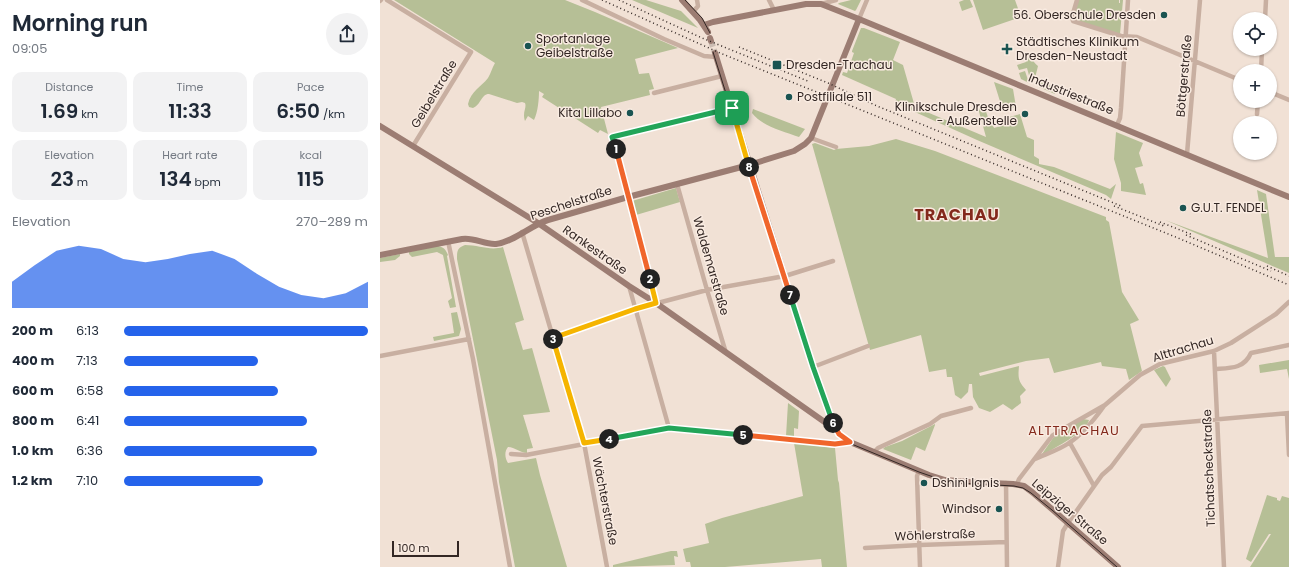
<!DOCTYPE html>
<meta charset="utf-8">
<style>
:root{--surface:#fff;--page:#f2f2f3;--text:#1f2937;--muted:#747a83;--accent:#2563eb}
body{margin:0;font-family:Poppins,sans-serif;background:var(--page);color:var(--text);height:100vh;display:flex;flex-direction:column;font-size:15px;white-space:nowrap}
*{box-sizing:border-box;margin:0}
p{font-size:13px;color:var(--muted)}
.icon{flex:none;width:22px;height:22px;fill:none;stroke:currentColor;stroke-width:2;stroke-linecap:round;stroke-linejoin:round}
.map{position:relative;flex:1;overflow:hidden}
.side{display:flex;flex-direction:column;background:var(--surface);width:380px}
.side>*{flex:none}
.tools{position:absolute;left:853px;top:12px;display:grid;gap:8px}
.tools a{display:grid;place-items:center;width:44px;height:44px;border-radius:50%;background:var(--surface);box-shadow:0 1px 3px #0004;font-size:20px}
.scale{position:absolute;left:12px;bottom:10px;width:67px;box-sizing:border-box;padding-left:4px;border:2px solid #332724;border-top:0;font-size:11px;line-height:14px;white-space:nowrap;color:#332724;-webkit-text-stroke:3px #f9ebe1;paint-order:stroke}
.pin{position:absolute;display:grid;place-items:center;width:34px;height:34px;color:#fff;margin:-17px;border-radius:8px;box-shadow:0 2px 6px #0006}
.km{position:absolute;width:20px;height:20px;margin:-10px;border-radius:50%;background:#222;color:#fff;font-size:11px;line-height:20px;text-align:center}
.round{display:grid;place-items:center;flex:none;width:42px;height:42px;border-radius:21px;background:var(--page)}
.overview{display:flex;align-items:center;justify-content:space-between;height:68px;padding:0 12px}
h1{font-size:22px;font-weight:600;line-height:30px}
.metrics{display:grid;grid-template-columns:repeat(3,1fr);gap:6px;height:68px;padding:4px 12px}
.metrics div{display:grid;align-content:center;border-radius:10px;background:var(--page);text-align:center}
.metrics b{font-size:20px;font-weight:600}
.metrics small{font-size:11px;font-weight:400}
.metrics p{font-size:11px}
.chart{height:112px;padding:8px 12px}
.chart p{display:flex;justify-content:space-between}
.chart svg{width:100%;height:72px;margin-top:4px;fill:var(--accent);opacity:.7}
ul{padding:0 12px;list-style:none;font-size:13px}
li{display:grid;grid-template-columns:64px 48px 1fr;align-items:center;height:30px}
li i{height:10px;border-radius:5px;background:var(--accent)}
main{display:flex;flex:1;min-height:0}
.map>svg:first-child{display:block}
.green{fill:#b6bf96}
.lines{fill:none;stroke-linecap:round;stroke-linejoin:round}
.secondary-tunnel{stroke:#cbbcb2;stroke-width:6;stroke-dasharray:6 3;stroke-linecap:butt}
.street{stroke:#c8afa1;stroke-width:4.5}
.secondary{stroke:#9c7d73;stroke-width:6}
.tram{stroke:#332724;stroke-width:1}
.rail{stroke:#332724;stroke-width:1.5;stroke-dasharray:1 3;stroke-linecap:butt}
.split-1-casing{stroke:#fff;stroke-width:8}
.split-2-casing{stroke:#fff;stroke-width:8}
.split-3-casing{stroke:#fff;stroke-width:8}
.split-4-casing{stroke:#fff;stroke-width:8}
.split-5-casing{stroke:#fff;stroke-width:8}
.split-6-casing{stroke:#fff;stroke-width:8}
.split-7-casing{stroke:#fff;stroke-width:8}
.split-8-casing{stroke:#fff;stroke-width:8}
.split-9-casing{stroke:#fff;stroke-width:8}
.split-1{stroke:#22a559;stroke-width:5}
.split-2{stroke:#f0652b;stroke-width:5}
.split-3{stroke:#f5b400;stroke-width:5}
.split-4{stroke:#f5b400;stroke-width:5}
.split-5{stroke:#22a559;stroke-width:5}
.split-6{stroke:#f0652b;stroke-width:5}
.split-7{stroke:#22a559;stroke-width:5}
.split-8{stroke:#f0652b;stroke-width:5}
.split-9{stroke:#f5b400;stroke-width:5}
.poi-dot{fill:#1a5452;stroke:#f9ebe1;stroke-width:1.5}
.labels{text-anchor:middle;stroke-width:3;stroke-linejoin:round;paint-order:stroke}
.poi-label{font-size:12px;fill:#332724;stroke:#f9ebe1;text-anchor:start}
.street-label{font-size:12px;fill:#332724;stroke:#f9ebe1}
.neighbourhood-label{font-size:13px;letter-spacing:1px;fill:#83291c;stroke:#f9ebe1}
.district-label{font-size:16px;font-weight:bold;letter-spacing:1px;fill:#83291c;stroke:#f9ebe1}
</style>
<main>
<section class="side">
<div class="overview"><div><h1>Morning run</h1><p>09:05</p></div><a class="round"><svg class="icon" aria-label="share" viewBox="0 0 24 24"><path d="M12 15V3M7 8l5-5 5 5M5 13v7h14v-7"/></svg></a></div>
<div class="metrics">
<div><p>Distance</p><b>1.69<small> km</small></b></div>
<div><p>Time</p><b>11:33</b></div>
<div><p>Pace</p><b>6:50<small> /km</small></b></div>
</div>
<div class="metrics">
<div><p>Elevation</p><b>23<small> m</small></b></div>
<div><p>Heart rate</p><b>134<small> bpm</small></b></div>
<div><p>kcal</p><b>115</b></div>
</div>
<div class="chart"><p><span>Elevation</span>270–289 m</p>
<svg viewBox="0 0 160 44" preserveAspectRatio="none"><path d="M0 44V28L10 18L20 9L30 6L40 8L50 14L60 16L70 14L80 11L90 9L100 14L110 23L120 31L130 36L140 38L150 35L160 28V44z"/></svg>
</div>
<ul>
<li><b>200 m</b>6:13<i style="width:100%"></i></li>
<li><b>400 m</b>7:13<i style="width:55%"></i></li>
<li><b>600 m</b>6:58<i style="width:63%"></i></li>
<li><b>800 m</b>6:41<i style="width:75%"></i></li>
<li><b>1.0 km</b>6:36<i style="width:79%"></i></li>
<li><b>1.2 km</b>7:10<i style="width:57%"></i></li>
</ul>
</section>
<div class="map">
<svg width="909" height="567" viewBox="0 0 909 567">
<rect width="100%" height="100%" fill="#f1e1d5"/>
<path class="green" d="M14,0h171l30,12 83,36 -43,11 4,15 10,-1 5,16 -5,1 1,5 -49,12 7,27 -8,-4 -2,3 -56,-36 2,-3 -5,-3c0,8 -1,21 -5,29l-6,-4 -3,5c-3,-9 2,-13 0,-18l-3,-1 -5,1 -28,-9c-8,0 -8,11 -16,14l-4,-1 -1,-3c3,-13 13,-17 20,-26 3,-5 4,-10 7,-15z
M252,0h14l35,11 17,17z
M471,0h10l-5,10 -1,1 -17,-7 1,-1z
M584,0h6l3,7 -11,4 -3,-9z
M593,0h42l6,17 -38,13z
M698,0h41v3h1v-3h3l-3,34 -43,-13 -3,-7z
M481,28h3l36,14 -7,18 10,5 12,42 71,30 -8,-29 6,-2 5,14h2l3,8 10,-3 -1,-6 17,-5 7,23 7,3v16l5,3v5l15,3 56,22 6,-5 -5,15 -5,-4 -129,-55 -82,-37 1,-4 -54,-24 1,-3 4,1 7,-20 -2,-1v-1z
M646,52c6,5 6,9 12,14l-3,12 -5,1 -3,-11 -8,2 -2,-5 9,-3 -3,-9z
M645,71l4,12 -8,-4 -2,-6z
M614,82l19,7 3,18 -13,4z
M660,82l17,5 -2,7 -16,-7z
M373,109l52,20 -6,8c-16,-6 -36,-10 -47,-24z
M736,132l27,11 -4,10 4,13 -8,2 5,16 3,-1 3,12 -25,-4v-8l-7,-24z
M516,139l39,12 171,66v3l3,2 13,70 17,28 -9,4 12,47 -13,9 -3,-11 -24,-3 -1,-4 -47,11 -5,-15 -23,3 -47,12 1,3 39,-10c-1,12 -1,15 7,24l-6,6 1,7 -9,7 -9,-6 -13,8 -11,-4 -6,-11 -1,-13h-3l-1,8 -7,7 -6,-4 -3,-18h-5l-1,-8 -17,3 -8,-37 -51,15 -58,-206 3,-1 19,7 2,-1 33,-3z
M296,188l4,14 -44,13 -4,-14z
M877,190l9,4 9,63h14v16l-124,-53 103,38z
M85,245c14,0 25,6 38,2l21,73 -9,3 8,27 9,-2 18,64 -27,3 10,33 -6,1v4c-7,0 -12,-6 -19,-6 -4,5 -3,11 0,16l28,-5 4,17 27,92h-52l-16,-85 -2,-22 -40,-201c0,-8 0,-11 8,-14z
M58,246c6,1 8,4 10,9l-1,1 9,51 -6,1 -2,-7 4,-3 -9,-43 -6,-3 -25,5 -3,-3v-2z
M20,254v2l-5,4 -15,2v-4z
M77,312l4,17 -2,7 -25,5 -1,-4 21,-4 -3,-20z
M909,360v19l-2,-10 -27,4 -1,-8z
M783,366l2,1 6,12 -5,8 -12,-17z
M408,403l11,8 -1,18 -4,-1v9l-8,-1z
M703,419l6,1c-3,12 -34,28 -45,34h-2l11,-16z
M555,424v1l-10,26 -9,-4 -5,13 -28,-11 2,-2 17,-6z
M414,443l41,5 3,32 1,3 8,84h-25l-1,-8 -96,8h-34l-1,-5h-4l-3,-13 26,-6 -4,-19 17,-6 81,-22z
M887,495l10,3v2l3,1 2,-5 7,2v69h-39l21,-33h-2l-18,28 -5,-3z
M291,551h6l1,6 -4,-1 1,9 -62,2v-2z"/>
<g class="lines">
<path class="secondary-tunnel" d="M331,41l4,12"/>
<path class="street" d="M7,0l84,52 -58,94
M202,0l82,39 40,17 12,1
M389,0l5,10
M697,0l-5,17 1,4 48,15 16,1 103,43
M0,1l1,-1
M441,4l15,-4
M313,12l5,-6 -1,-6
M479,19l8,-19
M885,19l1,-19
M881,71l1,-22
M890,92l19,8
M274,93l68,-17
M877,114l1,-13
M737,125l3,-7 1,-10 7,-108
M431,138l25,9
M807,154l13,-154
M297,184l30,106 19,63
M142,232l62,211 23,124
M68,241l25,118 37,208
M249,286l40,142
M276,303l-43,-166 119,-29
M173,338l82,-29 72,-19 78,-14 48,-15
M834,351l10,216
M0,356l89,-17
M433,367l55,-21
M835,369c15,-1 29,0 36,-16l38,-8
M907,414l2,41
M690,443l24,43
M494,452l4,-4 52,-24 11,-8 30,-8
M131,454l15,1 143,-27 166,16 15,-2
M655,459c11,-5 24,-9 34,-16 14,-9 25,-23 35,-37
M539,471l-2,5 3,91
M626,483l1,84
M637,484l2,-5 33,-43 11,-7 42,-24 35,-30 20,-11 54,-13 17,-8 45,-29 13,-12
M485,548l55,-3 86,-3
M678,567l5,-36 5,-8 34,-48 9,-8 31,-41 147,-13"/>
<path class="secondary" d="M302,0l18,20 8,12
M324,25l9,-3 93,-18h15l38,15 430,178
M330,38l1,3
M335,53l98,314 23,62 7,9 7,4 79,33 16,5 25,2 43,2 11,2 8,6 21,18 65,57
M0,126l158,97 91,63 27,17 170,120h7
M0,255l82,-16c12,-2 23,6 34,5 18,-2 35,-19 52,-24l80,-23 121,-32 45,-14 11,-7 6,-6 48,-119"/>
<path class="tram" d="M305,0l17,18 8,15
M333,52l100,319 20,58 7,8 14,8 65,27 26,9 13,2 56,3 9,2 8,5 21,17 65,57"/>
<path class="rail" d="M222,0l118,53 458,185 111,47
M239,0l83,38 108,44
M359,47l89,36 49,23 244,100
M734,206l50,20
M780,222l33,13
M806,235l85,36
M887,266l22,10"/>
</g>
<g class="lines">
<g class="split-1-casing">
<path id="split-1" d="M236,149l-4,-12 120,-29"/>
</g>
<g class="split-2-casing">
<path id="split-2" d="M236,149l34,130"/>
</g>
<g class="split-3-casing">
<path id="split-3" d="M173,339v-1l82,-29 21,-6 -6,-24"/>
</g>
<g class="split-4-casing">
<path id="split-4" d="M173,339l31,104 25,-4"/>
</g>
<g class="split-5-casing">
<path id="split-5" d="M229,439l60,-11 74,7"/>
</g>
<g class="split-6-casing">
<path id="split-6" d="M363,435l92,9 15,-2 -11,-8 -6,-11"/>
</g>
<g class="split-7-casing">
<path id="split-7" d="M410,295l23,72 20,56"/>
</g>
<g class="split-8-casing">
<path id="split-8" d="M369,167l41,128"/>
</g>
<g class="split-9-casing">
<path id="split-9" d="M352,108l17,59"/>
</g>
<use href="#split-1" class="split-1"/>
<use href="#split-2" class="split-2"/>
<use href="#split-3" class="split-3"/>
<use href="#split-4" class="split-4"/>
<use href="#split-5" class="split-5"/>
<use href="#split-6" class="split-6"/>
<use href="#split-7" class="split-7"/>
<use href="#split-8" class="split-8"/>
<use href="#split-9" class="split-9"/>
</g>
<g class="poi-dot">
<circle cx="784" cy="15" r="4"/>
<circle cx="148" cy="46" r="4"/>
<path d="M625 43h4v4h4v4h-4v4h-4v-4h-4v-4h4z"/>
<rect x="392" y="60" width="10" height="10" rx="2"/>
<circle cx="409" cy="97" r="4"/>
<circle cx="250" cy="113" r="4"/>
<circle cx="645" cy="114" r="4"/>
<circle cx="803" cy="208" r="4"/>
<circle cx="544" cy="483" r="4"/>
<circle cx="619" cy="509" r="4"/>
</g>
<g class="labels">
<g class="poi-label">
<text x="776" y="19" text-anchor="end">56. Oberschule Dresden</text>
<text x="156" y="43">Sportanlage<tspan x="156" dy="14">Geibelstraße</tspan></text>
<text x="636" y="46">Städtisches Klinikum<tspan x="636" dy="14">Dresden-Neustadt</tspan></text>
<text x="406" y="69">Dresden-Trachau</text>
<text x="417" y="101">Postfiliale 511</text>
<text x="637" y="111" text-anchor="end">Klinikschule Dresden<tspan x="637" dy="14">- Außenstelle</tspan></text>
<text x="242" y="117" text-anchor="end">Kita Lillabo</text>
<text x="811" y="212">G.U.T. FENDEL</text>
<text x="552" y="487">Dshini Ignis</text>
<text x="611" y="513" text-anchor="end">Windsor</text>
</g>
<g class="street-label">
<text transform="translate(804 76) rotate(-85)" y="4">Böttgerstraße</text>
<text transform="translate(54 94) rotate(-59)" y="4">Geibelstraße</text>
<text transform="translate(691 94) rotate(22)" y="4">Industriestraße</text>
<text transform="translate(191 203) rotate(-18)" y="4">Peschelstraße</text>
<text transform="translate(215 250) rotate(35)" y="4">Rankestraße</text>
<text transform="translate(331 266) rotate(74)" y="4">Waldemarstraße</text>
<text transform="translate(803 349) rotate(-17)" y="4">Alttrachau</text>
<text transform="translate(829 468) rotate(-92)" y="4">Tichatscheckstraße</text>
<text transform="translate(225 501) rotate(79)" y="4">Wächterstraße</text>
<text transform="translate(690 512) rotate(40)" y="4">Leipziger Straße</text>
<text transform="translate(555 535) rotate(-2)" y="4">Wöhlerstraße</text>
</g>
<g class="neighbourhood-label">
<text x="694" y="435">ALTTRACHAU</text>
</g>
<g class="district-label">
<text x="577" y="220">TRACHAU</text>
</g>
</g>
</svg>
<div class="tools">
<a><svg class="icon" aria-label="locate" viewBox="0 0 24 24"><circle cx="12" cy="12" r="6"/><path d="M12 2v4M12 18v4M2 12h4M18 12h4"/></svg></a>
<a>+</a>
<a>−</a>
</div>
<div class="scale">100 m</div>
<div class="pin" style="left:352px;top:108px;background:#1e9e55"><svg class="icon" aria-label="arrive" viewBox="0 0 24 24"><path d="M6 21V4h12l-3 4 3 4H6"/></svg></div>
<b class="km" style="left:236px;top:149px">1</b>
<b class="km" style="left:270px;top:279px">2</b>
<b class="km" style="left:173px;top:339px">3</b>
<b class="km" style="left:229px;top:439px">4</b>
<b class="km" style="left:363px;top:435px">5</b>
<b class="km" style="left:453px;top:423px">6</b>
<b class="km" style="left:410px;top:295px">7</b>
<b class="km" style="left:369px;top:167px">8</b>
</div>
</main>
